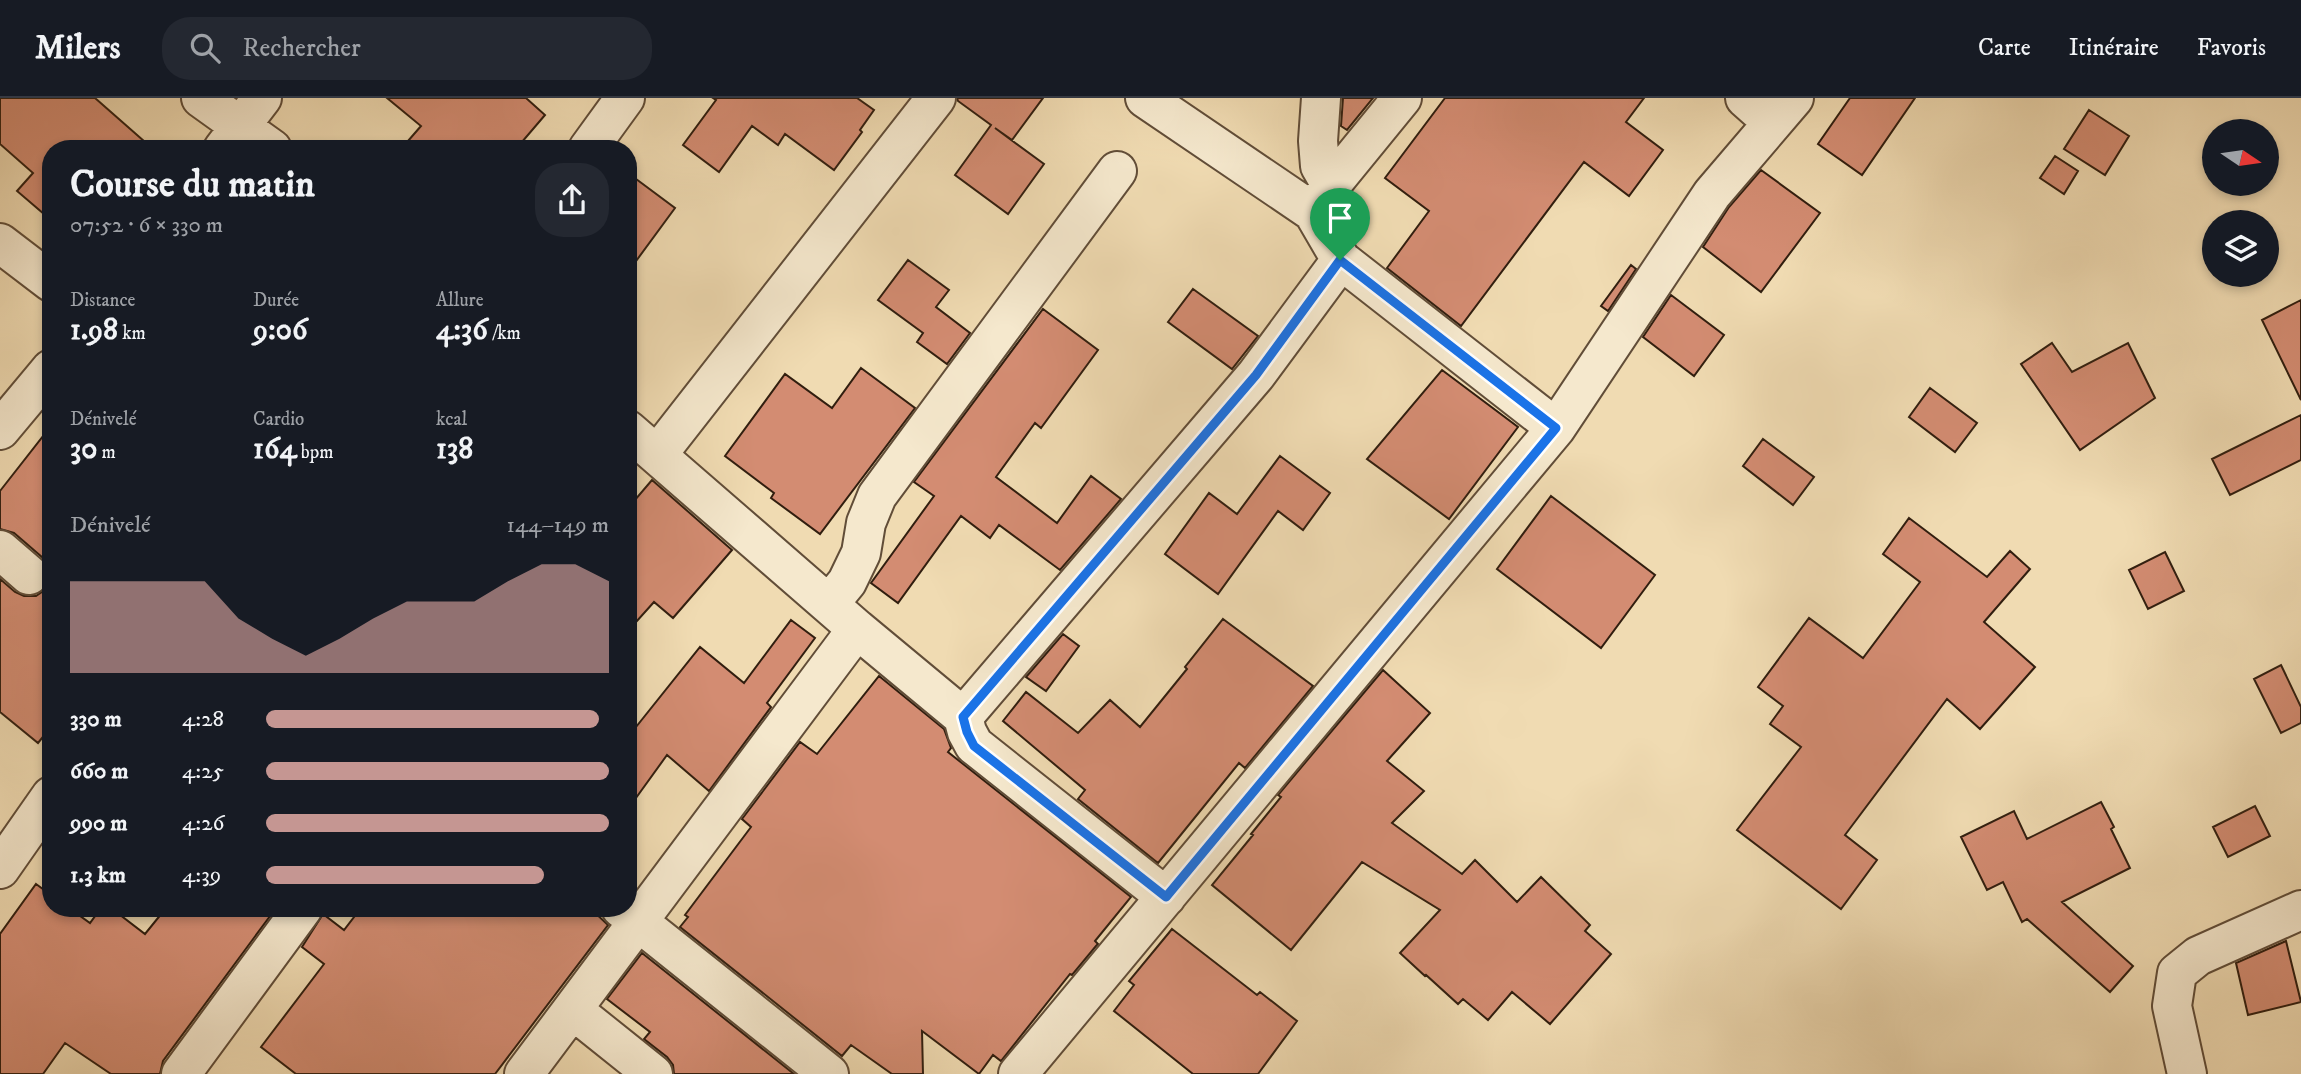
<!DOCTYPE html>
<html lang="fr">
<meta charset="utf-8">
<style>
:root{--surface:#171b24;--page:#242831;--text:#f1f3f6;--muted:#9ea1a6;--line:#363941;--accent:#c59692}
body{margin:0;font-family:"IM FELL DW Pica",serif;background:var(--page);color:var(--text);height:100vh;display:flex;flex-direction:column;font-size:26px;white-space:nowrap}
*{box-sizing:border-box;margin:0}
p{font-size:23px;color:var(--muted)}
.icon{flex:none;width:38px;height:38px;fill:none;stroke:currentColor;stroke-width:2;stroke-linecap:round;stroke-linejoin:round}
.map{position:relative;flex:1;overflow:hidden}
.panel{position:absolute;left:42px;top:42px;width:595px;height:777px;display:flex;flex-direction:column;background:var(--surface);border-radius:28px;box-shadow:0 4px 10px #0003}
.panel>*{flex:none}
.needle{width:46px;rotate:103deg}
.fabs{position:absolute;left:2202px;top:21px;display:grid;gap:14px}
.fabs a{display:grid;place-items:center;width:77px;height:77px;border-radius:50%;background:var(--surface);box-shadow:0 4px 10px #0003;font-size:35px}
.pin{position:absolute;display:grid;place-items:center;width:60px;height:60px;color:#fff;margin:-72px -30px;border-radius:50% 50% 50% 0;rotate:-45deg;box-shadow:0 0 7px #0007}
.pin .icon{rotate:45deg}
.round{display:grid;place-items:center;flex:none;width:74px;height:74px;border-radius:28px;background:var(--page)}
.headline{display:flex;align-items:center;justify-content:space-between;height:119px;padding:0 28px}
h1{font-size:38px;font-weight:800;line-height:52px}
.stats{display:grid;grid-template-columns:repeat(3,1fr);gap:10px;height:119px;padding:7px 28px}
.stats div{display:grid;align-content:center}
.stats b{font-size:30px;font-weight:800}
.stats small{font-size:19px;font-weight:400}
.stats p{font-size:19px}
.chart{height:196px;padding:14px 28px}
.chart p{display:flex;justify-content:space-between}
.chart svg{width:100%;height:126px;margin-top:7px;fill:var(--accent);opacity:.7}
ul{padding:0 28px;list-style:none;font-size:23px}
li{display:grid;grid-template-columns:112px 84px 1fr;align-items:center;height:52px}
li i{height:18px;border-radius:9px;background:var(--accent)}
header{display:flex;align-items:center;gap:42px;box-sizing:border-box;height:98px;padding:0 35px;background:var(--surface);border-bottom:2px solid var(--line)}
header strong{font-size:33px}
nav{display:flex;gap:38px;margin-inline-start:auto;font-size:24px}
.search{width:490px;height:63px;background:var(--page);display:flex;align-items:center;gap:18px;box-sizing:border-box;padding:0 24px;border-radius:28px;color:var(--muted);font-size:26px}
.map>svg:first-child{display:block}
.building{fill:#d38c72;stroke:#311e0f;stroke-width:2}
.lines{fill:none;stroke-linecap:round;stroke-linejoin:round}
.street-casing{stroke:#614d38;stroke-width:42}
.street{stroke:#f5e8cd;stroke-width:38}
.route-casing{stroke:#fff;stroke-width:14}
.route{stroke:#1a73e8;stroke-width:9}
</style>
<header>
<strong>Milers</strong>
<div class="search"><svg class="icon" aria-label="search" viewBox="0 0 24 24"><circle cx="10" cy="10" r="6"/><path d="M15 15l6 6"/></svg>Rechercher</div>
<nav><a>Carte</a><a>Itinéraire</a><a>Favoris</a></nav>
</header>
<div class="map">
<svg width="2301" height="976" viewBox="0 0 2301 976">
<rect width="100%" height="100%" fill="#f0dbb2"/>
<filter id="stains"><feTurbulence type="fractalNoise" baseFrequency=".00286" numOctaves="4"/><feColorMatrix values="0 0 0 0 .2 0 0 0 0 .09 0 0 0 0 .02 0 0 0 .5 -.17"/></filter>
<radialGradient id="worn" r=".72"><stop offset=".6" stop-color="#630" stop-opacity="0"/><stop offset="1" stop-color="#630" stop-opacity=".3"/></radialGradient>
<path class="building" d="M0,0h95l58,51h-102v71l-34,-29 16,-18 -33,-29z
M387,0h139l19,17 -29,34h-115l20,-23z
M713,0h144l17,12 -14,20 2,2 -28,38 -49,-36 -7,11 -26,-19 -33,46 -36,-27 33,-45z
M957,0h86l-31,42 -17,-12 49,36 -36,50 -53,-39 36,-50 -33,-24z
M1343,0h30l-26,32 -6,-4z
M1445,0h199l-18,24 37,28 -34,46 -45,-34 -123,164 -74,-58 42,-57 -44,-33z
M1850,0h65l-53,77 -44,-31z
M2089,12l40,26 -24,39 -41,-26z
M2055,58l23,15 -14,23 -24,-16z
M1761,72l59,43 -59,79 -58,-45 26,-40z
M628,75l47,35 -47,64z
M908,162l41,30 -13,17 34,26 -23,31 -30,-22 6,-9 -45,-33z
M1631,167l5,4 -28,42 -7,-5z
M1193,191l65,47 -26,33 -64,-47z
M1671,197l53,40 -30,41 -51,-39z
M2301,202v100l-39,-80z
M1043,211l55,41 -57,78 -6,-5 -39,54 61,46 34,-47 30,23 -61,71 -61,-45 -9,13 -29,-22 -63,87 -27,-20 63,-87 -20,-14z
M2052,245l20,29 56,-29 27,55 -75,52 -59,-86z
M861,270l54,40 -95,126 -49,-36 3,-5 -49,-37 60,-82 47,34z
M1442,272l76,57 -69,92 -82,-60z
M1930,290l47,35 -22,29 -46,-35z
M2301,317v45l-71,35 -18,-36z
M51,328v301l-13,16 -38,-31v-133l15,13 9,4h12l10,-7 4,-9v-12l-7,-10 -29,-25 -14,-4v-38z
M1763,341l51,38 -21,28 -50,-39z
M1280,358l50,37 -27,37 -25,-19 -60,83 -53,-40 44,-61 28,21z
M652,382l80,70 -59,68 -19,-16 -26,29v-123z
M1551,398l104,79 -54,73 -104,-79z
M1909,420l78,59 23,-26 20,18 -46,53 51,45 -55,62 -33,-30 -102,136 32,25 -36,49 -104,-79 64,-83 -31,-23 13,-18 -25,-19 51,-69 54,40 57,-76 -37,-28z
M2165,454l19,39 -36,18 -19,-39z
M1223,521l90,67 -68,82 -6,-5 -81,100 -80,-64 7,-9 -82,-69 23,-29 52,41 32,-33 30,27 47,-58 -2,-2z
M791,522l24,18 -48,65 4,4 -62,84 -42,-36 -39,54v-72l72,-90 44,36z
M1063,536l16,12 -33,45 -20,-14z
M2281,567l20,42v16l-20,10 -27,-54z
M1383,572l47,43 -43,48 37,30 -32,32 70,51 13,-14 42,42 24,-25 49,48 -5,6 26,23 -61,70 -38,-32 -24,28 -25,-21 -5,5 -32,-29 -1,1 -25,-23 40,-43 -78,-48 -71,88 -79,-65 41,-50 -2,-1 30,-37 -3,-2z
M879,578l65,53 7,19 -3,4 183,145 -36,44 3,3 -2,2 -24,29 -2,-1 -69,87 -8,-6 -14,19 -57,-43 1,43h-31l-41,-29 -9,11 -162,-129 8,-10 -3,-2 66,-88 -9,-8 58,-77 17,12z
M2101,704l13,25 -3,2 19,39 -68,34 71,64 -23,26 -83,-73 -5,3 -19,-40 -16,8 -26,-53 53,-26 13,28z
M2255,708l15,30 -42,21 -15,-30z
M36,786l15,11v13h18l21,15 11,-15h10l34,26 21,-26h110l-113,153 -3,13h-49l-46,-31 -22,31h-43v-140z
M361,810h229l18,17 -113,149h-199l-35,-27 63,-83 -22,-17 21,-33 21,16z
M1172,831l85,66 3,-3 37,29 -39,53h-65l-79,-63 20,-26 -5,-4z
M2286,843l15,61 -53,13 -12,-52z
M642,855l152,121h-120l-1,-9 -6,-8 -23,-18 6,-7 -43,-33z"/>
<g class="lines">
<g class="street-casing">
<path id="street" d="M201,0l71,51
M1145,0l168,114
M1321,0l-3,43 2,25 11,19
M1745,0l27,24
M223,51l39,-51
M588,51l37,-51
M0,145l51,39
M1341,162l215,168
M0,332l51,-61
M628,332l229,199 106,88 4,15 7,13 192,152
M657,357l279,-357
M0,452l29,25
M829,506l18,-22 14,-29 5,-30 11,-27 240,-325
M963,619l293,-342 85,-115 -28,-48 18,-27 71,-87
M0,771l51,-73
M621,810l208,166
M573,912l80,64
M181,976l122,-166
M524,976l333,-445
M1018,976l538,-646 156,-234 82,-96
M2187,976l-15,-68 5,-33 21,-17 103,-46"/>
</g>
<use href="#street" class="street"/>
</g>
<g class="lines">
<g class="route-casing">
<path id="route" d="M1340,162l216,168 -390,469 -192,-151 -7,-14 -4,-15 293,-342z"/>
</g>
<use href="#route" class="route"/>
</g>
<rect width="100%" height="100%" filter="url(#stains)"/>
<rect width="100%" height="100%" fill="url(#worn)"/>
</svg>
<div class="fabs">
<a><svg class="needle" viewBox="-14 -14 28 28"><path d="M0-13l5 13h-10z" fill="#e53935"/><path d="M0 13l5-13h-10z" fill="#9ea1a6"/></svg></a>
<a><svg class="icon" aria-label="layers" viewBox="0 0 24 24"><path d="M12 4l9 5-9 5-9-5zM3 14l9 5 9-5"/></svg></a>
</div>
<div class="pin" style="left:1340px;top:162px;background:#1e9e55"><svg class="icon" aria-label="arrive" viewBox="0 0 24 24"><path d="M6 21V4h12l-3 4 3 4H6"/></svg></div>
<section class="panel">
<div class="headline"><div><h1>Course du matin</h1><p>07:52 · 6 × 330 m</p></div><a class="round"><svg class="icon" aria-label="share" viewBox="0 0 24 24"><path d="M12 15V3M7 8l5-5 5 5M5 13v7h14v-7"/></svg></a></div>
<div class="stats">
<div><p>Distance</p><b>1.98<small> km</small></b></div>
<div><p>Durée</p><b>9:06</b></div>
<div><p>Allure</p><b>4:36<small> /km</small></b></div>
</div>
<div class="stats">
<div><p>Dénivelé</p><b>30<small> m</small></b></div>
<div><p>Cardio</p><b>164<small> bpm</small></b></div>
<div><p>kcal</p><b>138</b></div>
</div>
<div class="chart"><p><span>Dénivelé</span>144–149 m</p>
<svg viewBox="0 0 160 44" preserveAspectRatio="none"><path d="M0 44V12L10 12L20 12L30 12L40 12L50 25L60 32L70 38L80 32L90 25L100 19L110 19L120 19L130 12L140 6L150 6L160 12V44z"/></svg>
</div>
<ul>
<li><b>330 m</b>4:28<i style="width:97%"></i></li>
<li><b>660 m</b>4:25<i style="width:100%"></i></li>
<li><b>990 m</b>4:26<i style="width:100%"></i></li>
<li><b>1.3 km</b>4:39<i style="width:81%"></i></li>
</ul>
</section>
</div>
